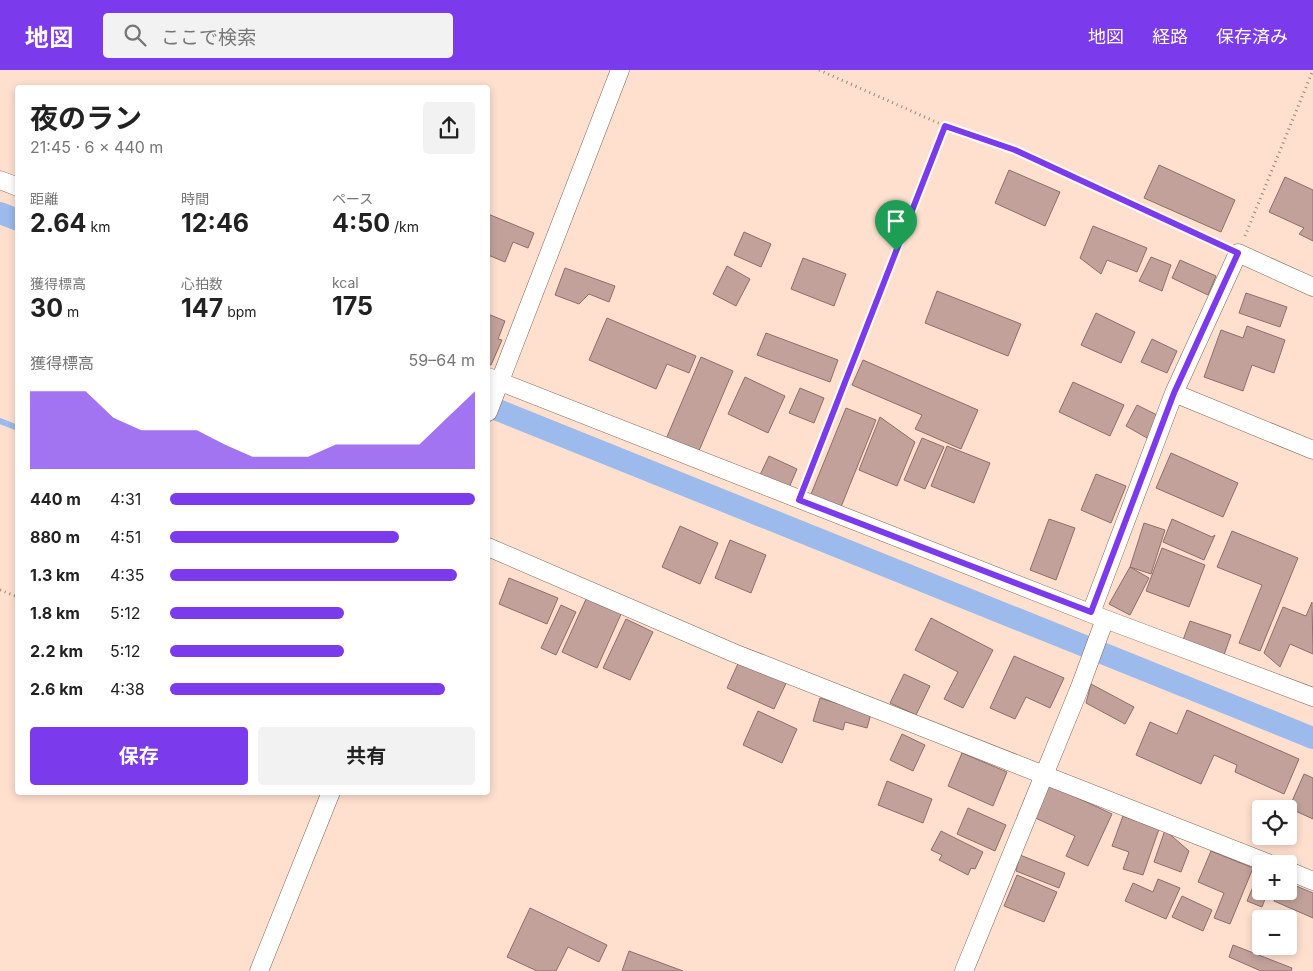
<!DOCTYPE html>
<html lang="ja">
<meta charset="utf-8">
<style>
:root{--surface:#fff;--page:#f2f2f2;--text:#222;--muted:#767676;--accent:#7c3aed}
body{margin:0;font-family:Inter,"Noto Sans JP",sans-serif;background:var(--page);color:var(--text);height:100vh;display:flex;flex-direction:column;font-size:19px;white-space:nowrap}
*{box-sizing:border-box;margin:0}
p{font-size:16px;color:var(--muted)}
.icon{flex:none;width:28px;height:28px;fill:none;stroke:currentColor;stroke-width:2;stroke-linecap:round;stroke-linejoin:round}
.map{position:relative;flex:1;overflow:hidden}
.sheet{position:absolute;left:15px;top:15px;width:475px;height:710px;display:flex;flex-direction:column;background:var(--surface);border-radius:5px;box-shadow:0 2px 8px #0003}
.sheet>*{flex:none}
.controls{position:absolute;left:1252px;top:730px;display:grid;gap:10px}
.controls a{display:grid;place-items:center;width:45px;height:45px;border-radius:5px;background:var(--surface);box-shadow:0 2px 8px #0003;font-size:25px}
.pin{position:absolute;display:grid;place-items:center;width:42px;height:42px;color:#fff;margin:-51px -21px;border-radius:50% 50% 50% 0;rotate:-45deg;box-shadow:0 0 5px #0007}
.pin .icon{rotate:45deg}
.round{display:grid;place-items:center;flex:none;width:52px;height:52px;border-radius:5px;background:var(--page)}
.head{display:flex;align-items:center;justify-content:space-between;height:85px;padding:0 15px}
h1{font-size:28px;font-weight:700;line-height:38px}
.figures{display:grid;grid-template-columns:repeat(3,1fr);gap:8px;height:85px;padding:5px 15px}
.figures div{display:grid;align-content:center}
.figures b{font-size:25px;font-weight:700}
.figures small{font-size:14px;font-weight:400}
.figures p{font-size:14px}
.chart{height:140px;padding:10px 15px}
.chart p{display:flex;justify-content:space-between}
.chart svg{width:100%;height:90px;margin-top:5px;fill:var(--accent);opacity:.7}
.primary-button{display:flex;gap:10px;margin-top:auto;padding:10px 15px}
.primary-button a{flex:1;height:58px;border-radius:5px;background:var(--accent);color:#fff;font-size:20px;font-weight:700;line-height:58px;text-align:center}
.primary-button a+a{background:var(--page);color:var(--text)}
ul{padding:0 15px;list-style:none;font-size:16px}
li{display:grid;grid-template-columns:80px 60px 1fr;align-items:center;height:38px}
li i{height:12px;border-radius:6px;background:var(--accent)}
header{display:flex;align-items:center;gap:30px;box-sizing:border-box;height:70px;padding:0 25px;background:var(--accent);color:#fff}
header strong{font-size:24px}
nav{display:flex;gap:28px;margin-inline-start:auto;font-size:18px}
.search{width:350px;height:45px;background:var(--page);display:flex;align-items:center;gap:12px;box-sizing:border-box;padding:0 18px;border-radius:5px;color:var(--muted);font-size:19px}
.map>svg:first-child{display:block}
.lines{fill:none;stroke-linecap:round;stroke-linejoin:round}
.stream{stroke:#9cbaeb;stroke-width:6}
.canal{stroke:#9cbaeb;stroke-width:22}
.building{fill:#c2a19b;stroke:#8d6e69}
.minor-casing{stroke:#7e6455;stroke-width:19}
.path{stroke:#9c877b;stroke-width:3;stroke-dasharray:1 4;stroke-linecap:butt}
.minor{stroke:#fff;stroke-width:18}
.route-casing{stroke:#fff;stroke-width:10}
.route{stroke:#7c3aed;stroke-width:6}
</style>
<header>
<strong>地図</strong>
<div class="search"><svg class="icon" aria-label="search" viewBox="0 0 24 24"><circle cx="10" cy="10" r="6"/><path d="M15 15l6 6"/></svg>ここで検索</div>
<nav><a>地図</a><a>経路</a><a>保存済み</a></nav>
</header>
<div class="map">
<svg width="1313" height="901" viewBox="0 0 1313 901">
<rect width="100%" height="100%" fill="#ffe0cf"/>
<g class="lines">
<path class="stream" d="M0,351l18,7"/>
<path class="canal" d="M0,143l18,7
M488,336l825,332"/>
</g>
<path class="building" d="M1159,95l76,35 -14,32 -77,-34z
M1009,100l51,22 -15,34 -50,-23z
M1285,107l28,13v51l-14,-7 5,-6 -35,-16z
M488,144l46,19 -6,15 -15,-6 -8,20 -17,-7z
M1093,156l54,22 -10,24 -30,-12 -6,14 -21,-16z
M744,162l27,12 -10,23 -27,-12z
M1151,187l20,8 -9,26 -23,-10z
M803,188l43,16 -12,32 -43,-17z
M1180,190l36,16 -8,19 -36,-17z
M727,196l23,13 -14,27 -23,-12z
M565,198l50,18 -6,16 -20,-8 -10,10 -24,-9z
M937,221l84,33 -13,32 -83,-33z
M1246,223l41,14 -7,20 -41,-14z
M1096,243l39,19 -14,31 -40,-18z
M488,244l17,7 -7,18 4,1 -11,25 -3,-1z
M607,248l89,38 -7,17 -22,-9 -11,25 -67,-29z
M1247,256l38,14 -11,33 -22,-8 -9,26 -39,-14 17,-47 22,8z
M766,263l72,27 -8,22 -73,-27z
M1152,269l25,12 -10,22 -26,-11z
M701,287l32,14 -35,82 -32,-14z
M863,290l115,50 -17,39 -46,-20 7,-14 -70,-30z
M745,307l40,19 -17,37 -40,-19z
M1073,312l51,23 -14,31 -51,-24z
M800,318l24,10 -10,25 -25,-10z
M1137,335l22,11 -12,22 -21,-12z
M846,338l30,12 -37,92 -30,-13z
M880,347l35,25 -18,44 -38,-16z
M922,368l22,9 -19,42 -21,-9z
M947,376l43,17 -16,40 -43,-17z
M1171,383l67,30 -15,34 -67,-29z
M769,386l28,13 -9,21 -29,-13z
M1096,404l30,12 -15,37 -30,-13z
M1049,449l26,9 -19,52 -26,-10z
M1172,449l40,18 3,-2 -11,25 -41,-18z
M1144,453l21,7 -14,44 -21,-7z
M680,456l38,17 -18,41 -38,-17z
M1232,461l66,27 -38,93 -21,-8 23,-58 -45,-18z
M730,470l36,15 -15,38 -36,-15z
M1162,478l43,17 -16,42 -43,-16z
M1130,497l19,11 -19,37 -21,-11z
M509,508l49,20 -11,26 -48,-20z
M587,527l35,15 -25,56 -35,-16z
M1312,532l1,52 -23,-10 -10,23 -16,-14 19,-46 23,9z
M561,535l15,7 -20,43 -15,-7z
M931,548l62,32 -30,58 -19,-9 14,-27 -43,-22z
M626,549l27,13 -23,48 -27,-12z
M1190,551l41,14 -7,20 -41,-15z
M1014,586l50,22 -14,30 -24,-11 -11,22 -25,-11z
M741,587l47,22 -14,30 -47,-21z
M904,604l26,12 -14,29 -26,-12z
M1091,614l43,23 -9,17 -39,-21z
M820,628l51,16 -4,14 -22,-6 -2,8 -30,-9z
M1187,640l112,49 -15,35 -49,-22 2,-7 -23,-10 -13,29 -65,-29 14,-33 27,12z
M758,641l39,18 -15,34 -39,-18z
M902,664l23,11 -12,26 -23,-11z
M962,683l45,19 -14,34 -45,-20z
M1304,704l9,4v41l-24,-11z
M887,711l45,18 -9,24 -45,-18z
M1046,713l66,31 -24,52 -22,-10 9,-20 -44,-20z
M968,738l38,17 -11,26 -38,-17z
M1123,746l36,13 -16,46 -20,-6 6,-17 -17,-6z
M1165,760l24,21 -8,21 -27,-10z
M941,761l42,21 -8,17 -4,-1 -3,7 -29,-15 3,-5 -11,-5z
M1211,781l42,17 -23,56 -16,-6 10,-25 -26,-11z
M1020,785l45,18 -6,15 -43,-17z
M1261,798v23h7l-6,16 -15,-6z
M1017,805l40,17 -13,30 -40,-16z
M1158,809l22,9 -14,31 -41,-18 8,-18 20,9z
M1289,813l24,10v25l-39,-17 4,-10h11z
M1182,826l30,14 -9,21 -31,-14z
M530,838l77,37 -8,17 -31,-15 -12,24h-19l-30,-14z
M1233,875l59,23 -1,3h-30l-32,-14z
M629,881l54,20h-61z"/>
<g class="lines">
<g class="minor-casing">
<path id="minor" d="M0,110l18,7
M488,307l617,242 208,78
M1174,323l139,57
M488,342l132,-342
M488,477l246,106 536,211
M1091,543l83,-220 64,-140 75,34
M1289,801l24,10
M259,901l72,-179
M964,901l116,-284 25,-68"/>
</g>
<path class="path" d="M819,0l126,56 70,24 207,95
M1245,166l68,-166
M806,412l139,-356
M0,520l18,7"/>
<use href="#minor" class="minor"/>
</g>
<g class="lines">
<g class="route-casing">
<path id="route" d="M945,56l70,24 223,103 -64,140 -83,219 -292,-112z"/>
</g>
<use href="#route" class="route"/>
</g>
</svg>
<div class="controls">
<a><svg class="icon" aria-label="locate" viewBox="0 0 24 24"><circle cx="12" cy="12" r="6"/><path d="M12 2v4M12 18v4M2 12h4M18 12h4"/></svg></a>
<a>+</a>
<a>−</a>
</div>
<div class="pin" style="left:896px;top:181px;background:#1e9e55"><svg class="icon" aria-label="arrive" viewBox="0 0 24 24"><path d="M6 21V4h12l-3 4 3 4H6"/></svg></div>
<section class="sheet">
<div class="head"><div><h1>夜のラン</h1><p>21:45 · 6 × 440 m</p></div><a class="round"><svg class="icon" aria-label="share" viewBox="0 0 24 24"><path d="M12 15V3M7 8l5-5 5 5M5 13v7h14v-7"/></svg></a></div>
<div class="figures">
<div><p>距離</p><b>2.64<small> km</small></b></div>
<div><p>時間</p><b>12:46</b></div>
<div><p>ペース</p><b>4:50<small> /km</small></b></div>
</div>
<div class="figures">
<div><p>獲得標高</p><b>30<small> m</small></b></div>
<div><p>心拍数</p><b>147<small> bpm</small></b></div>
<div><p>kcal</p><b>175</b></div>
</div>
<div class="chart"><p><span>獲得標高</span>59–64 m</p>
<svg viewBox="0 0 160 44" preserveAspectRatio="none"><path d="M0 44V6L10 6L20 6L30 19L40 25L50 25L60 25L70 32L80 38L90 38L100 38L110 32L120 32L130 32L140 32L150 19L160 6V44z"/></svg>
</div>
<ul>
<li><b>440 m</b>4:31<i style="width:100%"></i></li>
<li><b>880 m</b>4:51<i style="width:75%"></i></li>
<li><b>1.3 km</b>4:35<i style="width:94%"></i></li>
<li><b>1.8 km</b>5:12<i style="width:57%"></i></li>
<li><b>2.2 km</b>5:12<i style="width:57%"></i></li>
<li><b>2.6 km</b>4:38<i style="width:90%"></i></li>
</ul>
<div class="primary-button"><a>保存</a><a>共有</a></div>
</section>
</div>
